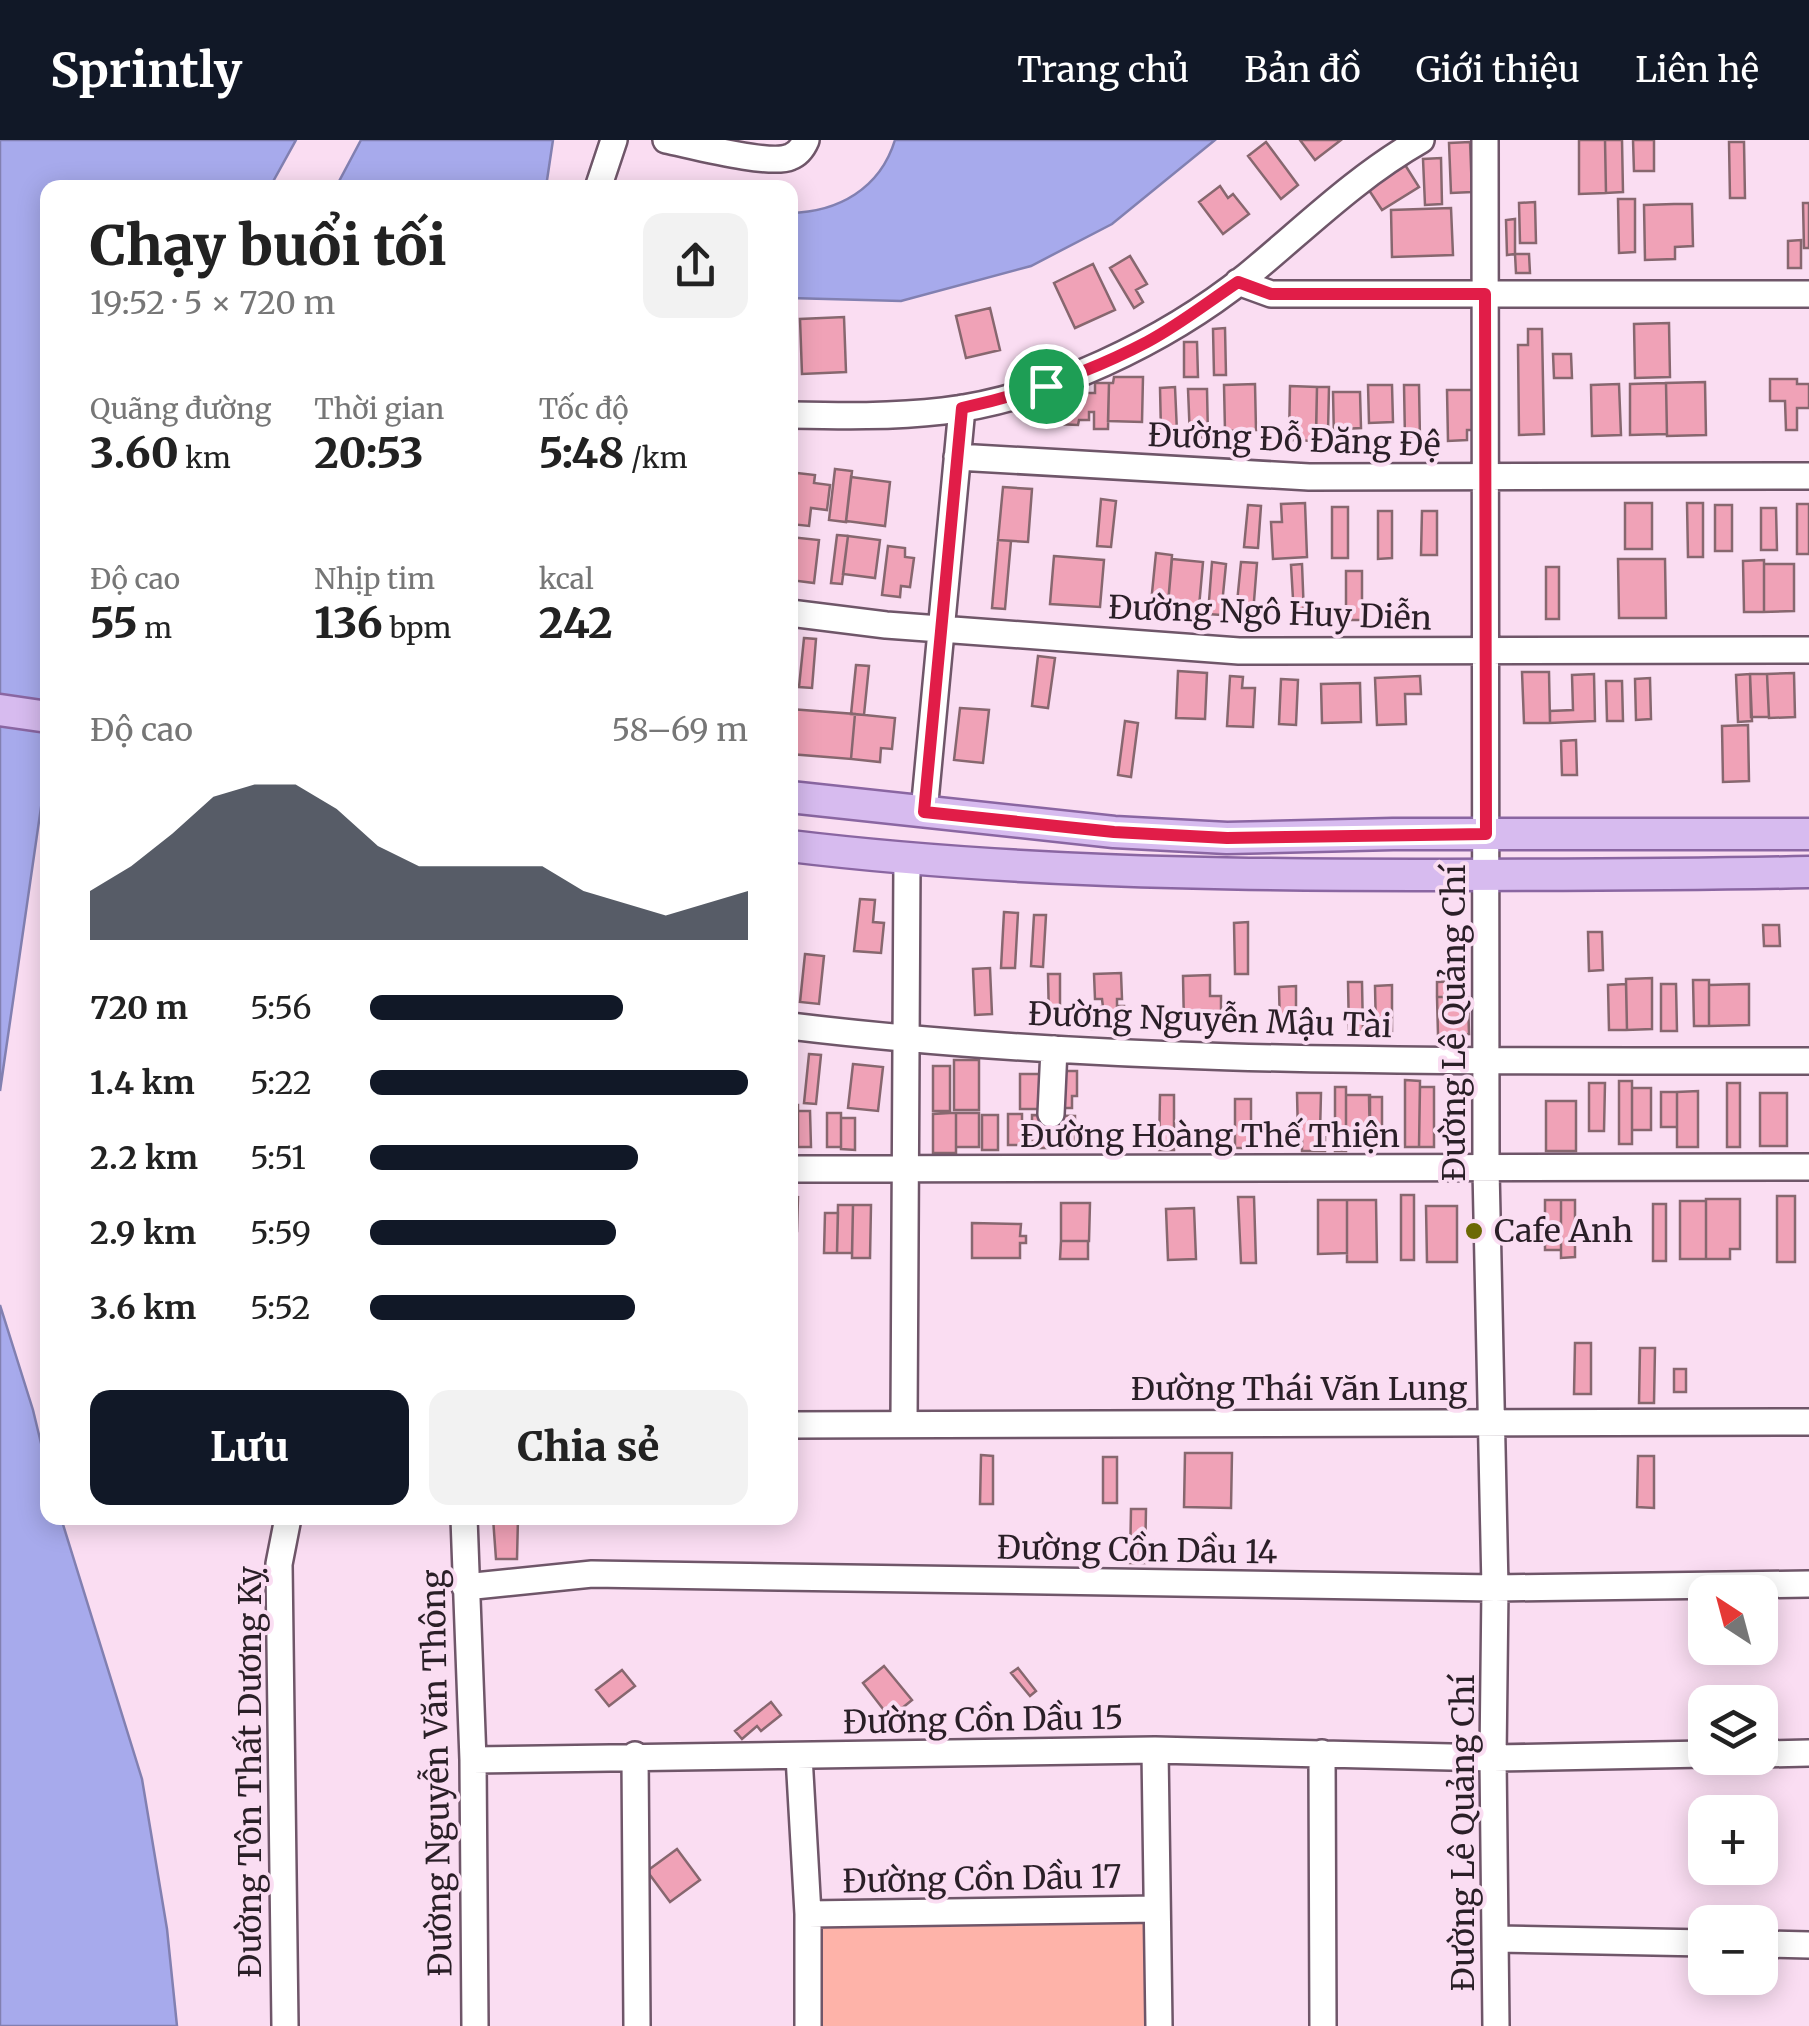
<!DOCTYPE html>
<html lang="vi">
<meta charset="utf-8">
<style>
:root{--surface:#fff;--page:#f2f2f2;--text:#222;--muted:#767676;--accent:#111827}
body{margin:0;font-family:Merriweather,serif;background:var(--page);color:var(--text);height:100vh;display:flex;flex-direction:column;font-size:38px;white-space:nowrap}
*{box-sizing:border-box;margin:0}
p{font-size:32px;color:var(--muted)}
.icon{flex:none;width:55px;height:55px;fill:none;stroke:currentColor;stroke-width:2;stroke-linecap:round;stroke-linejoin:round}
.map{position:relative;flex:1;overflow:hidden}
.side{position:absolute;left:40px;top:40px;width:758px;height:1345px;display:flex;flex-direction:column;background:var(--surface);border-radius:20px;box-shadow:0 5px 25px #0003}
.side>*{flex:none}
.needle{width:65px;rotate:324deg}
.tools{position:absolute;left:1688px;top:1435px;display:grid;gap:20px}
.tools a{display:grid;place-items:center;width:90px;height:90px;border-radius:20px;background:var(--surface);box-shadow:0 5px 25px #0003;font-size:50px}
.pin{position:absolute;display:grid;place-items:center;width:85px;height:85px;color:#fff;margin:-42px;border:5px solid #fff;border-radius:50%;box-shadow:0 2px 10px #0007}
.round{display:grid;place-items:center;flex:none;width:105px;height:105px;border-radius:20px;background:var(--page)}
.overview{display:flex;align-items:center;justify-content:space-between;height:170px;padding:0 50px}
h1{font-size:55px;font-weight:800;line-height:75px}
.figures{display:grid;grid-template-columns:repeat(3,1fr);gap:15px;height:170px;padding:10px 50px}
.figures div{display:grid;align-content:center}
.figures b{font-size:42px;font-weight:800}
.figures small{font-size:28px;font-weight:400}
.figures p{font-size:28px}
.chart{height:280px;padding:20px 50px}
.chart p{display:flex;justify-content:space-between}
.chart svg{width:100%;height:180px;margin-top:10px;fill:var(--accent);opacity:.7}
.action{display:flex;gap:20px;margin-top:auto;padding:20px 50px}
.action a{flex:1;height:115px;border-radius:20px;background:var(--accent);color:#fff;font-size:40px;font-weight:800;line-height:115px;text-align:center}
.action a+a{background:var(--page);color:var(--text)}
ul{padding:0 50px;list-style:none;font-size:32px}
li{display:grid;grid-template-columns:160px 120px 1fr;align-items:center;height:75px}
li i{height:25px;border-radius:12px;background:var(--accent)}
header{display:flex;align-items:center;gap:60px;box-sizing:border-box;height:140px;padding:0 50px;background:var(--accent);color:#fff}
header strong{font-size:48px}
nav{display:flex;gap:55px;margin-inline-start:auto;font-size:35px}
.map>svg:first-child{display:block}
.green{fill:#feb3a9}
.water{fill:#a7aaec;stroke:#8280b1;stroke-width:2.5}
.building{fill:#f0a2b7;stroke:#87676f;stroke-width:2.5}
.lines{fill:none;stroke-linecap:round;stroke-linejoin:round}
.minor-casing{stroke:#6f5669;stroke-width:30}
.major-casing{stroke:#8a66a2;stroke-width:35}
.minor{stroke:#fff;stroke-width:25}
.major{stroke:#d7bbef;stroke-width:30}
.route-casing{stroke:#fff;stroke-width:20}
.route{stroke:#e11d48;stroke-width:12}
.poi-dot{fill:#6c6904;stroke:#faddf2;stroke-width:4}
.labels{text-anchor:middle;stroke-width:8;stroke-linejoin:round;paint-order:stroke}
.street-label{font-size:32px;fill:#2a1f27;stroke:#faddf2}
.poi-label{font-size:32px;fill:#2a1f27;stroke:#faddf2;text-anchor:start}
</style>
<header>
<strong>Sprintly</strong>
<nav><a>Trang chủ</a><a>Bản đồ</a><a>Giới thiệu</a><a>Liên hệ</a></nav>
</header>
<div class="map">
<svg width="1809" height="1886" viewBox="0 0 1809 1886">
<rect width="100%" height="100%" fill="#faddf2"/>
<path class="green" d="M1157,1769l2,117h-351v-112z"/>
<path class="water" d="M0,0h296l-26,47 -222,1 -1,578 -47,325z
M361,0h192l-7,47h-210z
M895,0h320l-103,84 -81,42 -130,35 -111,-3v-85c48,-1 90,-24 105,-73z
M0,1165l33,105 14,58 1,50h13l81,261 25,150 10,97h-177z"/>
<path class="building" d="M1300,0h41l-26,20z
M1579,0h26l1,53 -27,1z
M1605,0h17l1,52 -17,1z
M1633,0h21v31h-20z
M1266,2l32,43 -17,14 -33,-43z
M1470,2l2,50 -21,1 -2,-50z
M1729,2h15l1,56h-15z
M1441,18l1,46 -17,1 -2,-46z
M1402,20l17,27 -37,23 -17,-26z
M1220,46l8,12 5,-4 16,20 -26,20 -24,-32z
M1618,59h17v53l-16,1z
M1535,62l1,41h-16l-1,-40z
M1803,63h6v45h-5z
M1674,64h18l1,42 -18,1v12l-30,1 -1,-55z
M1451,68l2,47 -61,2 -1,-47z
M1515,79v35l-8,1 -1,-35z
M1801,100v28h-13v-27z
M1515,114h14l1,19h-14z
M1130,116l17,28 -11,6 7,12 -9,6 -24,-40z
M1093,124l22,46 -40,18 -21,-45z
M990,168l10,42 -34,8 -10,-42z
M844,177l2,55 -44,2 -2,-55z
M1669,183l1,54 -35,1 -1,-54z
M1225,188l1,47h-12l-1,-46z
M1528,189h14l2,105 -25,1 -1,-90h10z
M1184,202h13l1,35h-14z
M1553,214h18l1,24h-18z
M1114,237h29l-1,45 -34,-1 1,-38h4z
M1770,239h27v5h12v24h-12v22h-11l-1,-29h-15z
M1705,242l1,53 -39,1 -1,-53z
M1095,243h14l-1,46h-14v-17h-5v8h-10l-1,5 -23,-1 1,-24h26v-7h13z
M1666,243l1,51 -37,1v-51z
M1255,244l1,46 -31,1 -1,-46z
M1619,244l2,51 -29,1 -1,-51z
M1368,245h24l1,37 -24,1z
M1404,245h15l1,54h-15z
M1290,246l27,1 -1,54 -27,-1z
M1175,247l2,45h-16l-1,-44z
M1317,247h12l-1,45h-12z
M1188,249h19l1,48 -18,1z
M1447,250h27v40h-7v10l-19,1z
M1333,252h27l1,36 -18,1v10h-9z
M835,329l17,2 -6,51 -17,-2z
M797,333l18,2 -1,8 16,2 -3,25 -16,-2 -2,18 -19,-2z
M851,337l39,5 -5,44 -39,-5z
M1003,347l29,2 -4,53 -30,-2z
M1101,359l15,2 -5,46 -14,-1z
M1305,363l2,54 -34,2 -2,-37h11l-1,-18z
M1625,363h27v46h-27z
M1687,363h16v54h-15z
M1797,364h12v50h-12z
M1248,365l13,1 -3,42 -14,-1z
M1715,365h17v46h-17z
M1332,367h16v51h-16z
M1761,368h15l1,42h-16z
M1378,371h14v47l-14,1z
M1422,371h15v44h-16z
M837,395l11,1 -6,48 -11,-1z
M848,396l32,4 -5,38 -32,-4z
M790,397l29,3 -5,43 -24,-3z
M998,400l13,1 -6,68 -13,-1z
M888,406l17,2v9l9,1 -4,29 -9,-1 -1,11 -18,-2z
M1156,413l16,2 -4,49 -17,-1z
M1054,416l50,4 -4,47 -50,-3z
M1172,419l31,3 -4,45 -31,-3z
M1618,419h47l1,59h-47z
M1764,420v52h-20l-1,-51z
M1212,422l14,2 -5,51 -13,-1z
M1241,422l16,1 -4,51 -17,-1z
M1302,424l2,51 -10,1 -3,-51z
M1764,424h30v47l-30,1z
M1546,427h13v52h-13z
M1346,431h16v49h-16z
M804,498l12,1 -4,49 -13,-1z
M1038,516l17,2 -7,50 -16,-2z
M856,525l13,1 -5,49 -13,-1z
M1178,531l29,2 -2,46 -29,-1z
M1522,532h27l1,51h-26z
M1794,533l1,44 -26,1 -2,-44z
M1594,534l1,47 -45,2v-12l23,-1 -1,-35z
M1750,534h17l2,43h-18z
M1750,534l2,47 -14,1 -2,-47z
M1230,536l13,1 -1,11h13l-2,39 -26,-1z
M1420,536l1,18h-16l1,30 -29,1 -2,-47z
M1650,538l1,41 -15,1 -1,-41z
M1281,539l17,1 -2,45 -17,-1z
M1606,541h16l1,40h-16z
M1360,543l1,39 -39,1 -1,-39z
M960,568l29,2 -6,53 -29,-3z
M790,569l65,5 -4,45 -61,-5z
M855,574l40,4 -3,31 -11,-1 -1,14 -29,-3z
M1125,581l13,2 -7,54 -13,-2z
M1748,585l1,56 -26,1 -1,-56z
M1576,600l1,35h-15l-1,-34z
M860,759l15,1 -2,22 11,1 -3,30 -27,-2z
M1004,772l14,1 -3,55h-14z
M1034,775h12l-3,52 -12,-1z
M1248,782v52h-13l-1,-51z
M1763,785h16l1,21h-16z
M1588,792h14l1,38 -14,1z
M805,814l19,2 -5,48 -19,-2z
M990,828l2,46 -17,1 -2,-46z
M1121,833l1,26h-5v7h7v22l-32,1v-22h11l-1,-8h-7l-1,-25z
M1048,834h12v46h-11z
M1210,835v21h11v29l-37,1 -1,-50z
M1652,838v51l-25,1 -1,-51z
M1693,840h16v46h-15z
M1463,841v16h-26v-15z
M1348,842h14l1,50h-14z
M1626,844l1,46h-18l-1,-45z
M1661,844h15l1,47h-16z
M1749,844v41l-40,1v-41z
M1392,845v46l-16,1 -1,-46z
M1296,846v44h-16l-1,-43z
M1437,857h31l1,37 -31,1z
M809,914l12,1 -5,49 -12,-1z
M954,920h25v50h-25z
M853,924l30,3 -5,44 -30,-3z
M933,926h17v45h-17z
M1060,931h17v25h-5v12h-13z
M1020,934h26v35h-26z
M1405,940l15,1 -1,66h-14z
M1619,941h13v63h-13z
M1589,943h16l-1,48h-15z
M1727,943h13v64h-13z
M1335,947h11v64h-11z
M1420,947h14v60h-15z
M1632,948h19v42h-19z
M1698,951v56h-21v-55z
M1661,952h16v35h-16z
M1297,953h24l-1,40 5,1v17h-23v-15h-4z
M1760,953h27v53h-27z
M1160,955h14v55h-15z
M1346,955h24v51h-24z
M1369,957h13v49h-12z
M1235,959h16v49h-16z
M1546,961h30v50h-30z
M790,965h8v42l-8,1z
M798,971h12l1,36h-13z
M827,973h14v34h-14z
M950,973h6v40h-23v-39z
M956,973h23v34h-23z
M1008,974h14v31h-14z
M998,975v35h-16v-35z
M1032,975l43,1v32h-43z
M841,978h14v32l-14,-1z
M1401,1055h13v65h-13z
M790,1056l8,1 -1,34h-7z
M1777,1056h18v66h-18z
M1238,1057h16l2,66h-15z
M1706,1059h34v50h-10v10h-24z
M1318,1060h29v53l-29,1z
M1347,1060h29l1,62h-30z
M1545,1060h16v50h-16z
M1561,1060h14v57l-14,1z
M1680,1061h26v58h-26z
M1061,1063h29l-1,38h-28z
M1653,1064h13v57h-13z
M838,1065h15l-1,48h-15z
M853,1065h18l-1,53h-18z
M1426,1066h31v56h-30z
M1194,1068l2,51 -28,1 -2,-51z
M825,1073h13l-1,40h-13z
M972,1083l49,1 -1,12h6v7h-6v15h-48z
M1061,1101h27v18h-28z
M1575,1203h16v51h-17z
M1640,1208h15l-1,55h-15z
M1674,1229h12v23h-12z
M1185,1313h47l-1,55 -47,-1z
M981,1315l12,1v48h-13z
M1638,1316h16v52l-17,-1z
M1103,1317h14v46h-14z
M1131,1369h15l-1,54h-15z
M493,1378h25l-1,41h-21z
M884,1526l28,34 -22,18 -27,-35z
M1018,1528l18,23 -6,5 -19,-23z
M622,1530l13,16 -26,20 -13,-16z
M771,1562l10,13 -20,16 -4,-5 -15,13 -7,-8z
M677,1709l23,31 -30,22 -23,-31z"/>
<g class="lines">
<g class="minor-casing">
<path id="minor" d="M666,0c25,5 104,26 124,17 8,-3 13,-10 16,-17
M1485,0l1,1029 9,419 -2,170 3,268
M598,48l16,-48
M1238,142l33,12h538
M790,275c51,1 102,2 153,-4 103,-12 223,-70 304,-135 57,-47 109,-99 174,-136
M957,317l352,20 500,-1
M790,473l96,12 353,26 570,-1
M924,672l38,-404
M790,886c338,41 679,34 1019,35
M1051,974l3,-65
M790,1029l1019,-2
M904,1284l3,-564
M790,1285l1019,-3
M464,1378l9,242 2,266
M465,1447l127,-13 903,14 314,-4
M1155,1610l4,276
M1322,1613l1,273
M1760,1614l49,-1
M635,1615l2,271
M799,1616l9,158v112
M473,1620l682,-10 338,8 212,-4
M808,1774l349,-5
M1497,1799l208,4
M1760,1804l49,1
M285,1886l-6,-462 9,-46"/>
</g>
<g class="major-casing">
<path id="major" d="M0,570l48,7
M790,657l324,35 113,6 166,-4h416
M790,706c207,25 417,29 626,29 131,0 262,0 393,-3"/>
</g>
<use href="#minor" class="minor"/>
<use href="#major" class="major"/>
</g>
<g class="lines">
<g class="route-casing">
<path id="route" d="M1238,142l33,12h214l1,540 -259,4 -113,-6 -190,-20 38,-404c64,-14 126,-35 185,-66 32,-17 61,-40 91,-60z"/>
</g>
<use href="#route" class="route"/>
</g>
<circle class="poi-dot" cx="1474" cy="1091" r="10"/>
<g class="labels">
<g class="street-label">
<text transform="translate(1294 300) rotate(2)" y="11">Đường Đỗ Đăng Đệ</text>
<text transform="translate(1270 473) rotate(2)" y="11">Đường Ngô Huy Diễn</text>
<text transform="translate(1210 880) rotate(2)" y="11">Đường Nguyễn Mậu Tài</text>
<text transform="translate(1454 883) rotate(-90)" y="11">Đường Lê Quảng Chí</text>
<text x="1210" y="1007">Đường Hoàng Thế Thiện</text>
<text x="1299" y="1260">Đường Thái Văn Lung</text>
<text transform="translate(1137 1410) rotate(1)" y="11">Đường Cồn Dầu 14</text>
<text transform="translate(983 1580) rotate(-1)" y="11">Đường Cồn Dầu 15</text>
<text transform="translate(250 1632) rotate(-90)" y="11">Đường Tôn Thất Dương Kỵ</text>
<text transform="translate(437 1633) rotate(-91)" y="11">Đường Nguyễn Văn Thông</text>
<text transform="translate(1463 1693) rotate(-90)" y="11">Đường Lê Quảng Chí</text>
<text transform="translate(982 1739) rotate(-1)" y="11">Đường Cồn Dầu 17</text>
</g>
<g class="poi-label">
<text x="1494" y="1102">Cafe Anh</text>
</g>
</g>
</svg>
<div class="tools">
<a><svg class="needle" viewBox="-14 -14 28 28"><path d="M0-13l5 13h-10z" fill="#e53935"/><path d="M0 13l5-13h-10z" fill="#767676"/></svg></a>
<a><svg class="icon" aria-label="layers" viewBox="0 0 24 24"><path d="M12 4l9 5-9 5-9-5zM3 14l9 5 9-5"/></svg></a>
<a>+</a>
<a>−</a>
</div>
<div class="pin" style="left:1046px;top:246px;background:#1e9e55"><svg class="icon" aria-label="arrive" viewBox="0 0 24 24"><path d="M6 21V4h12l-3 4 3 4H6"/></svg></div>
<section class="side">
<div class="overview"><div><h1>Chạy buổi tối</h1><p>19:52 · 5 × 720 m</p></div><a class="round"><svg class="icon" aria-label="share" viewBox="0 0 24 24"><path d="M12 15V3M7 8l5-5 5 5M5 13v7h14v-7"/></svg></a></div>
<div class="figures">
<div><p>Quãng đường</p><b>3.60<small> km</small></b></div>
<div><p>Thời gian</p><b>20:53</b></div>
<div><p>Tốc độ</p><b>5:48<small> /km</small></b></div>
</div>
<div class="figures">
<div><p>Độ cao</p><b>55<small> m</small></b></div>
<div><p>Nhịp tim</p><b>136<small> bpm</small></b></div>
<div><p>kcal</p><b>242</b></div>
</div>
<div class="chart"><p><span>Độ cao</span>58–69 m</p>
<svg viewBox="0 0 160 44" preserveAspectRatio="none"><path d="M0 44V32L10 26L20 18L30 9L40 6L50 6L60 12L70 21L80 26L90 26L100 26L110 26L120 32L130 35L140 38L150 35L160 32V44z"/></svg>
</div>
<ul>
<li><b>720 m</b>5:56<i style="width:67%"></i></li>
<li><b>1.4 km</b>5:22<i style="width:100%"></i></li>
<li><b>2.2 km</b>5:51<i style="width:71%"></i></li>
<li><b>2.9 km</b>5:59<i style="width:65%"></i></li>
<li><b>3.6 km</b>5:52<i style="width:70%"></i></li>
</ul>
<div class="action"><a>Lưu</a><a>Chia sẻ</a></div>
</section>
</div>
